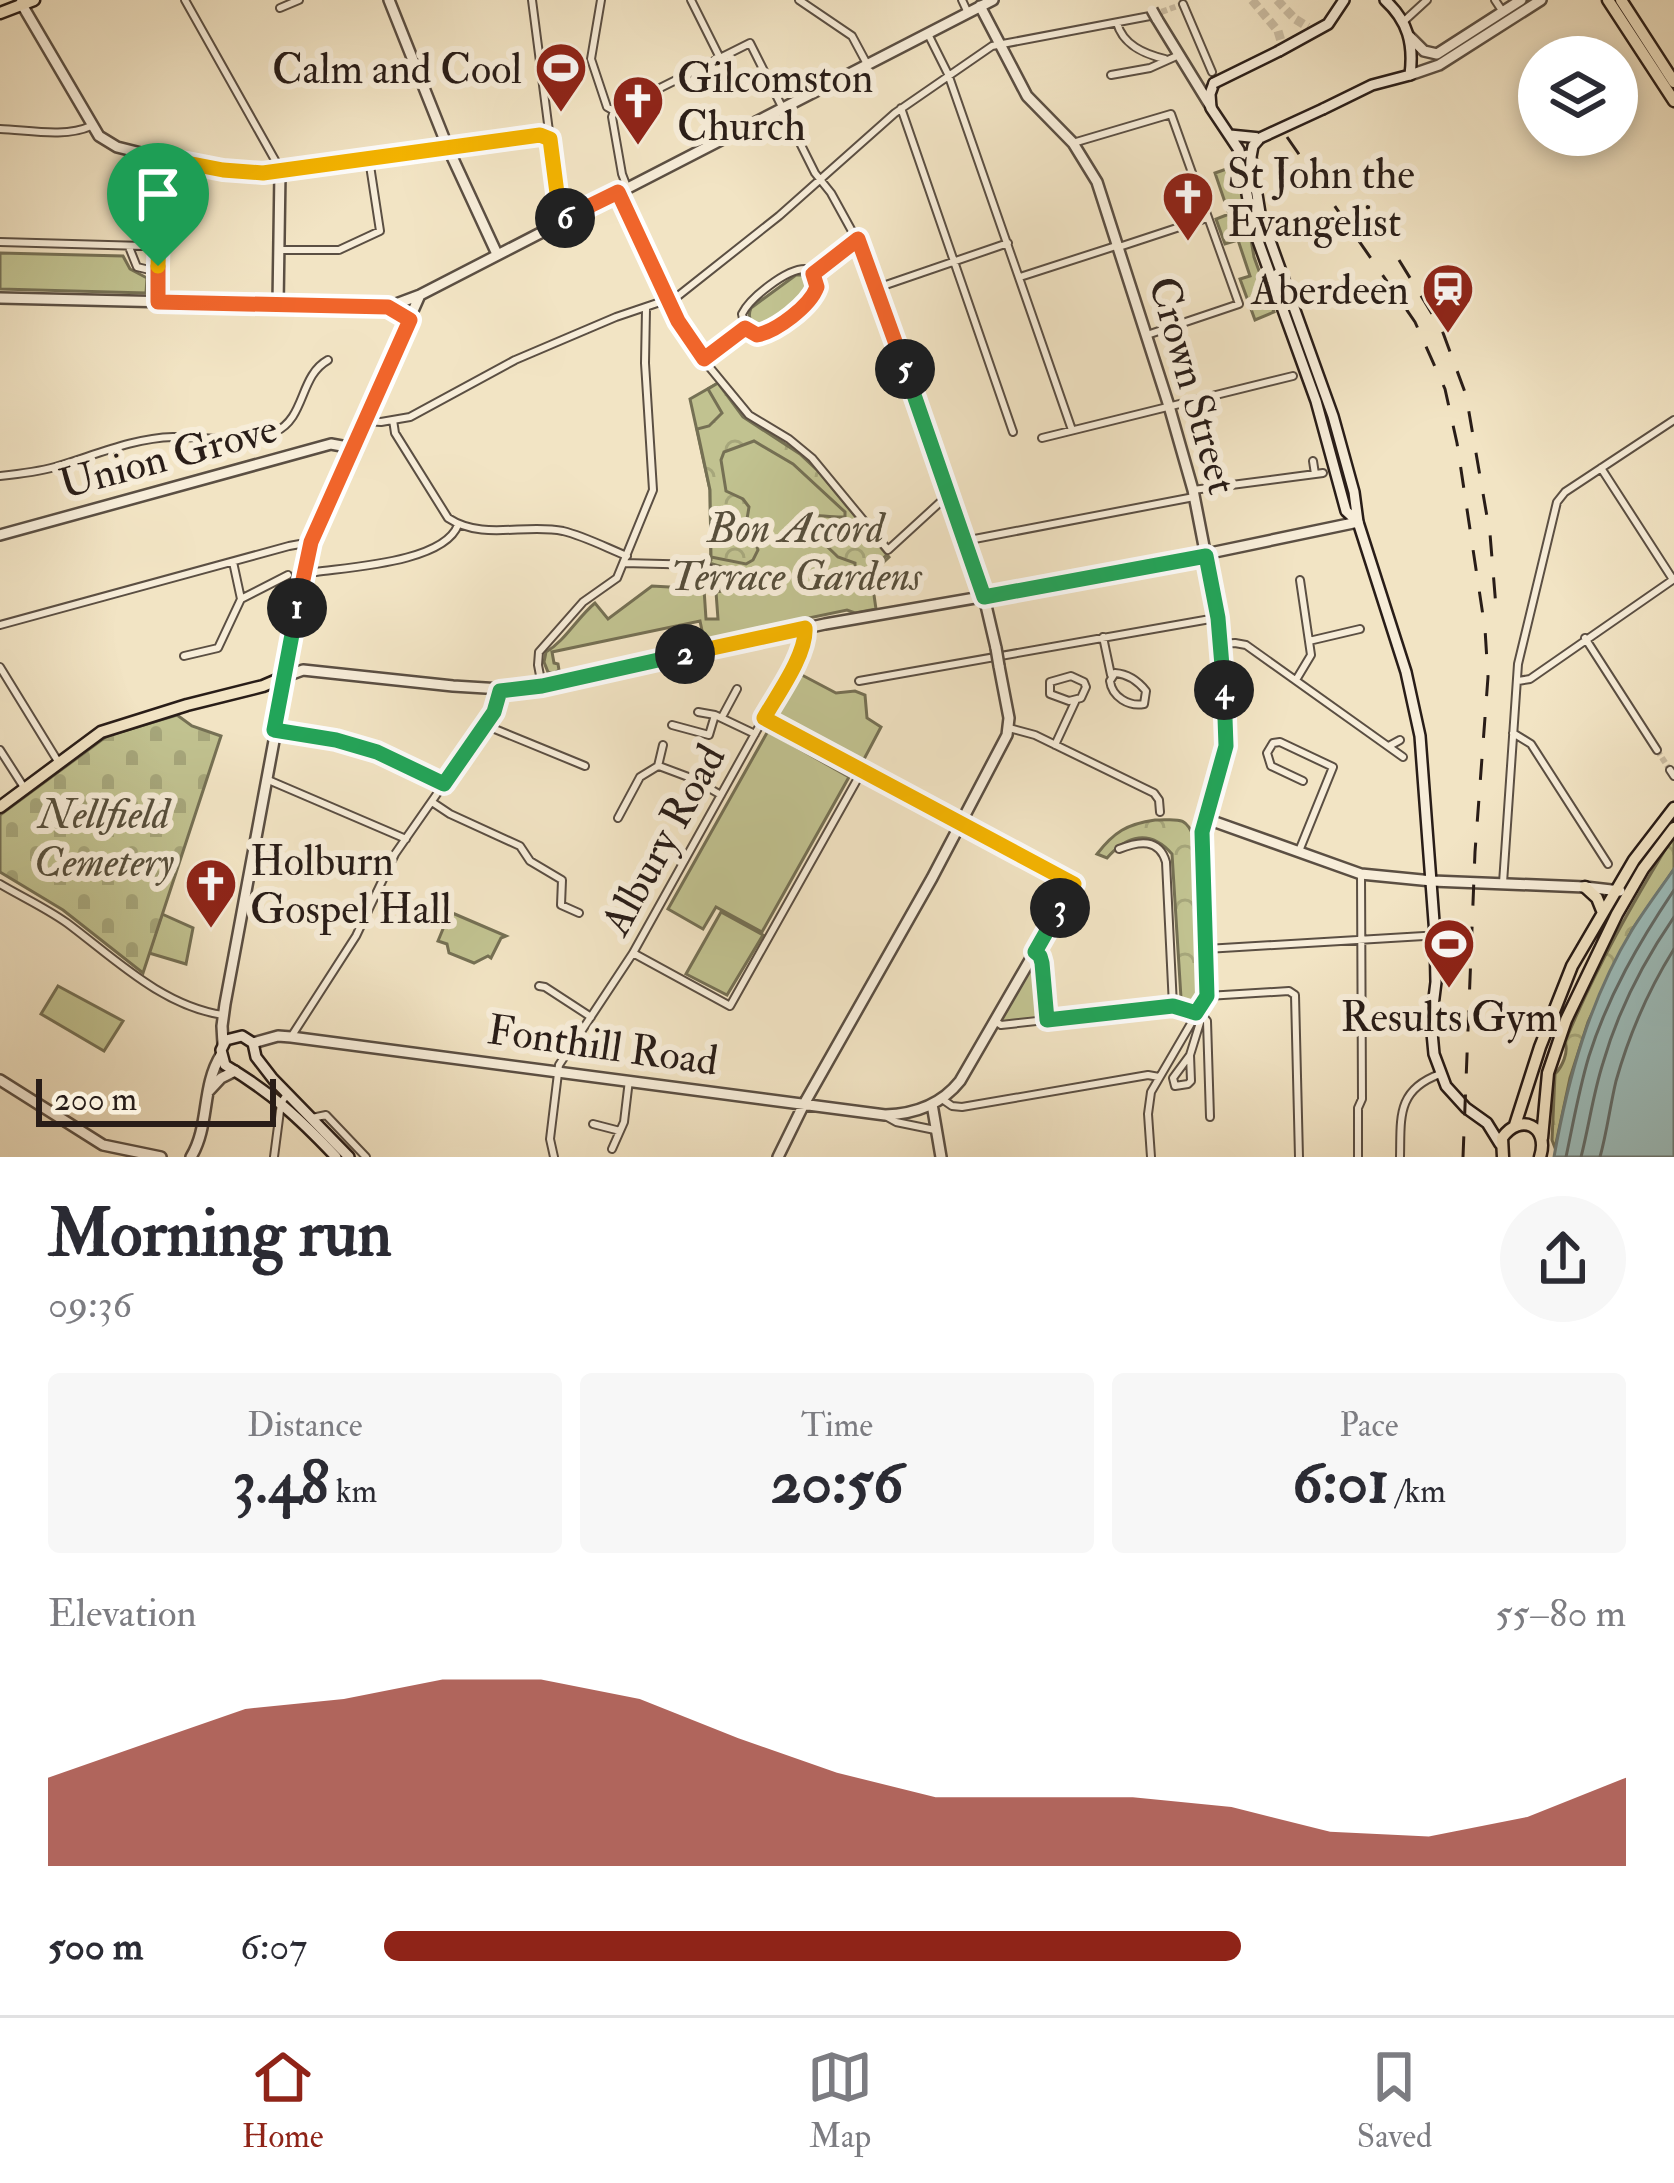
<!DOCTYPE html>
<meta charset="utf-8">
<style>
:root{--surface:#fff;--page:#f7f7f7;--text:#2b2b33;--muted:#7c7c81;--line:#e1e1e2;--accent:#8f2418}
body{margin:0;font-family:"IM FELL Double Pica",serif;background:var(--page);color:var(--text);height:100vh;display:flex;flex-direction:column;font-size:45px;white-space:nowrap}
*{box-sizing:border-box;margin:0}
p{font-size:39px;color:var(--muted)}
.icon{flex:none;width:66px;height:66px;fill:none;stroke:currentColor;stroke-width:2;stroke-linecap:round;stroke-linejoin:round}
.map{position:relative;height:1157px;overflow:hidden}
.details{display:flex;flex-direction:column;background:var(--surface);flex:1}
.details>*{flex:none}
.tools{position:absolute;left:1518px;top:36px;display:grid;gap:24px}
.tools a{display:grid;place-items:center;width:120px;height:120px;border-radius:50%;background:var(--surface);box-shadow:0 6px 18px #0003;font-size:60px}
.scale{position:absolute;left:36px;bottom:30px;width:240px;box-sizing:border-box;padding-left:12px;border:6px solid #291d18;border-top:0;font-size:33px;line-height:42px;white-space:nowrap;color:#291d18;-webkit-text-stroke:9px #f7edd9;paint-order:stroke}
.pin{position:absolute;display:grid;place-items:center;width:102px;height:102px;color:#fff;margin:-123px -51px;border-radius:50% 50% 50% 0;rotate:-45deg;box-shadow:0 0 12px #0007}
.pin .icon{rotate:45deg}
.km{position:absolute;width:60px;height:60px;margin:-30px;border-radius:50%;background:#222;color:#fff;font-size:33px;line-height:60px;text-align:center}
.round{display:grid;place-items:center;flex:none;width:126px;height:126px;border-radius:63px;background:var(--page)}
.head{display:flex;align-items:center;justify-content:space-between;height:204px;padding:0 48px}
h1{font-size:66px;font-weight:800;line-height:90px}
.figures{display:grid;grid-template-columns:repeat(3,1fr);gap:18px;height:204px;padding:12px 48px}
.figures div{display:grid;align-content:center;border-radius:12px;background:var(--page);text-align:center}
.figures b{font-size:60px;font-weight:800}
.figures small{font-size:33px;font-weight:400}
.figures p{font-size:33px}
.chart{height:336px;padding:24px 48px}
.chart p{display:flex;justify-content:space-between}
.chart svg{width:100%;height:216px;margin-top:12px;fill:var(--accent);opacity:.7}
ul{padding:0 48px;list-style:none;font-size:39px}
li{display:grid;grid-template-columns:192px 144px 1fr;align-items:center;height:90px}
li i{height:30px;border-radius:15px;background:var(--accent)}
.tabs{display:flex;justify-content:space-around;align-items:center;height:168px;border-top:3px solid var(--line);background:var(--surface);font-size:33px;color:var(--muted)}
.tabs a{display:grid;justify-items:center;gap:6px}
.tabs .current{color:var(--accent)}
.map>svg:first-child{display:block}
.green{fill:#c1c290;stroke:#757054;stroke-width:3}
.forest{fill:url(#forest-crowns);stroke:#757054;stroke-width:3}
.cemetery{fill:url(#cemetery-stones);stroke:#757054;stroke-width:3}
.water{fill:#9dbdbb;stroke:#6f7d7a;stroke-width:3}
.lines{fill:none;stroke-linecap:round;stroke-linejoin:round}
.shore{stroke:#636d6a;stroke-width:3}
.minor-tunnel{stroke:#cabca2;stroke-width:6;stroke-dasharray:6 3;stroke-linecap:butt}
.secondary-tunnel{stroke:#cabca2;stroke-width:9;stroke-dasharray:9 4.5;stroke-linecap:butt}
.minor-casing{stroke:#5b4f43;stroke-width:10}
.tertiary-casing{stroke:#5b4f43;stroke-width:14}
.secondary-casing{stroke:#291d18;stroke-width:14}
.primary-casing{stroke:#291d18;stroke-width:15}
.minor{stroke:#f7edd9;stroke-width:6}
.tertiary{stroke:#f7edd9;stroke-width:9}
.secondary{stroke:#f7edd9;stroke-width:9}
.primary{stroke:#f2e4c4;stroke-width:10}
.rail{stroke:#291d18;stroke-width:3;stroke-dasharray:21 21;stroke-linecap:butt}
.tertiary-bridge-casing{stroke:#5b4f43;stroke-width:14;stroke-linecap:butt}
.secondary-bridge-casing{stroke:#291d18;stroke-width:14;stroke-linecap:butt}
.tertiary-bridge{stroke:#f7edd9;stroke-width:9}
.secondary-bridge{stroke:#f7edd9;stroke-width:9}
.split-1-casing{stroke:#fff;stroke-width:24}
.split-2-casing{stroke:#fff;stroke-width:24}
.split-3-casing{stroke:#fff;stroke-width:24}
.split-4-casing{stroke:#fff;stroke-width:24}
.split-5-casing{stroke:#fff;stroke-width:24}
.split-6-casing{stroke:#fff;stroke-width:24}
.split-7-casing{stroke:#fff;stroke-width:24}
.split-1{stroke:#f0652b;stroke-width:15}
.split-2{stroke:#22a559;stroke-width:15}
.split-3{stroke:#f5b400;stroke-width:15}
.split-4{stroke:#22a559;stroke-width:15}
.split-5{stroke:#22a559;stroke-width:15}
.split-6{stroke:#f0652b;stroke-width:15}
.split-7{stroke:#f5b400;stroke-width:15}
.labels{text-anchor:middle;stroke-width:12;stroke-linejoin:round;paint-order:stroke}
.poi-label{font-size:42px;fill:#291d18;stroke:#f7edd9;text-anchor:start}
.street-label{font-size:42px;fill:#291d18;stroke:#f7edd9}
.park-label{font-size:42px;font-style:italic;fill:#574f3c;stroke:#f7edd9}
</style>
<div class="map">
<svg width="1674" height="1157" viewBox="0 0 1674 1157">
<defs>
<pattern id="forest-crowns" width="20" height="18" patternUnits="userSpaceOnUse" patternTransform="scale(3)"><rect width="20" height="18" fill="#c1c290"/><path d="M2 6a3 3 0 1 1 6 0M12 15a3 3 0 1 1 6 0" fill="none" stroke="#a6a67b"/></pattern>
<pattern id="cemetery-stones" width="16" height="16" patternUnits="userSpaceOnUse" patternTransform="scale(3)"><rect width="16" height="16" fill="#c1c290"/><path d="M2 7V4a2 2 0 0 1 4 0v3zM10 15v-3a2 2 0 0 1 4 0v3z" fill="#a6a67b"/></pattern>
</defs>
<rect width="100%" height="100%" fill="#f2e4c4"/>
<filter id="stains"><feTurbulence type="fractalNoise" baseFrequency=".00167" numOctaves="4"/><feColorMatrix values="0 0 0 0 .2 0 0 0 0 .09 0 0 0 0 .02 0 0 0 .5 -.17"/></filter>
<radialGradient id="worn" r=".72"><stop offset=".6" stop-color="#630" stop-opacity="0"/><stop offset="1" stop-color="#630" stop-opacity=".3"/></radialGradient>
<path class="green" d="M1238,165l16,92 20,55 -19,8 -15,-41 10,-3 -12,-36 -13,4 -9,-25 13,-5 -14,-41z
M0,253l123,3 7,13 17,9 -1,15 -146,-4z
M796,275h7l7,6 -2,13 -42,32c-12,4 -20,-6 -15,-18z
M718,383l25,34 57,37 18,17 71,86 -18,17 5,35 -21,4 -8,-3 -143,30 -4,-19 -148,31 2,11 4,1 1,6 -6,4 -5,-2 -4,-10 2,-10c19,-11 31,-34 49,-49l13,16 44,-33 52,3 2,30h12l-2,-27 6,-1 -4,-11 6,-3 2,-9 -17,-5 2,-3 -1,-70 -20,-91z
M800,674l36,19 19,-2 10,4 2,23 14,9 -19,36 -85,-47z
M768,731l81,46 -87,155 -46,-25 -13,22 -35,-20z
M450,912l56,24 -5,2 -10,20 -3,-2 -14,7 -25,-10 -2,-9 -9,-3z
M721,912l42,23 -36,60 -41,-21z
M162,914l31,14 -7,36 -37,-11z
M1035,952l5,3 7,65 -46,5 -6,-4z
M58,986l65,35 -19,30 -63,-37z"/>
<path class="forest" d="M718,383l25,34 57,37 18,17 69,84 -29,25 -3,-3v-14l-17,-6 -39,-38v-3c10,-3 32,2 46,1v-5l-52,-48 -39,-23 -30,11 -3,8 5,31 17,8 6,8 -2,12 11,31 -5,10 -7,4 -35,-7 -1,-67 -13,-61 12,-3 13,-13 -14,-24z
M1155,820c22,0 31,-5 39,18l7,141 -1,11 -7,13 -5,1 -7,-6 -9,-144c-22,-25 -45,-19 -65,4l-10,-4c17,-22 30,-30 58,-34z
M1674,835v34l-42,61 -44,92 -18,56 -15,70 -3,-8 3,-66c7,-7 14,-22 10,-32 30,-73 68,-140 109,-207z"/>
<path class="cemetery" d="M177,715l15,11 29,10 -78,237 -80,-63 -63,-38v-57l107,-79z"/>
<path class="water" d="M1674,869v288h-120c14,-79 36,-158 78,-227 13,-21 28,-41 42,-61z"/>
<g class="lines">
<path class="shore" d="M1566,1157c7,-33 13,-68 23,-101 19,-60 50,-114 85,-166
M1581,1157c8,-31 12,-63 22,-94 15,-52 40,-101 71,-146
M1600,1157c7,-25 10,-51 16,-76 13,-46 33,-92 58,-132"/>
<path class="minor-tunnel" d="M1153,15l30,-11
M288,575l28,-3
M1657,750l13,20"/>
<path class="secondary-tunnel" d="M1252,0l26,31 3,10
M1277,0l18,19 13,8"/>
<g class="minor-casing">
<path id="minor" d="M185,0l95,169
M532,0l18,139
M601,0l-10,59 16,48 7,4 -2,6 10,57 5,13
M691,0l29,58
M799,0l53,36 15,28
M962,0l6,13
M1495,0l8,12
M1183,4l29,68
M280,8l19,-8
M1403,22l24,-22
M1117,23c6,22 27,31 48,36
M928,34l20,40 124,356
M1111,75l39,-7 29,-13
M901,108l112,324
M614,111l136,-68 65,130 16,20 33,60 120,344
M0,129c28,1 65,9 91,-3
M1073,143l98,-29 68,190 -92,31
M618,192l60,129 19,31 52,63 40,24 23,19 76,92 59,-54
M0,242l144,4
M129,247l8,20 21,5
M1119,247l88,-29
M281,250h58l41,-19 -11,-72
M805,269c27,18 3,33 -14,45 -11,9 -20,19 -34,21l-12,-7 -3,-14c8,-16 44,-45 63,-45z
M813,275l44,-35
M1020,277l99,-32
M877,288l131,-45
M704,359l40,-30
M393,420l2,13 53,85c35,23 77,5 115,13 21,5 44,17 64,25
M366,421l15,1 29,-5 105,-57 101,-43 62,-21 101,-80 116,-103 97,-67 158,-30
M1042,438l251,-62
M1313,461l2,13
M1601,468l71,110
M0,476c19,-2 37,-4 55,-9 38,-11 78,-29 118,-30 32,-1 72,9 102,-5 31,-14 24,-56 53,-72
M1193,490l130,-17
M964,541l230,-44
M624,563l78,2 14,7
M316,572c35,-5 128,-10 142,-47
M241,599l47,-24
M0,625l289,-79 22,-4
M1103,637l8,38
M1585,638l72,112
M1309,641l51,-12
M1221,644l14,-1 11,2 157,112
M184,656l34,-8 23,-49 -8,-37
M0,667l59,96
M1115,673c13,1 23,8 31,18l-2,13c-15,3 -32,-7 -34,-23z
M1071,676l13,6 2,5 -5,11 -12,3 -19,-7v-12z
M1296,680l15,-25 -11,-75
M859,681l357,-63
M1518,681l12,-2 144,-100
M542,686l-4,-21 1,-13 44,-50 34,-24 36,-88 -8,-127 1,-54
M698,712l17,3
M722,717l15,-28
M764,719l309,165
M485,725l100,41
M672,725l37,10 6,-20 40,19
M1009,728l26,7 119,58 5,7 1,12
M277,731l59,9 41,12 67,32
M1513,733l18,11 77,120
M1055,745l20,-43
M1389,746l11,-6
M0,750l25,39
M659,766l32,12 30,17
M1670,770l4,6
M266,779l140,60
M432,802l18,12 70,32 10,15 32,19 -1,25 18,8
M618,818l22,-41 18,-11 5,-21
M1204,818l-2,14 5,163
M1119,849c20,-8 40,-11 47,13l7,144
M1299,851l34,-84 -53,-25 -7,1 -6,10 4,13 32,15
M1503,883l15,-219 39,-162 8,-10 109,-72
M0,884c22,13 46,24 67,39 47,35 95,83 156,92
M1206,949l218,-13
M1035,952l5,3 2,8 5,57
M633,953l97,53 132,-235
M539,986l6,1 46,30
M1207,996l82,-5 6,4 4,162
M995,1021l6,4 172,-19 29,9 5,6 3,96
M291,1037l65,-101 39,-82 99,-142 6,-21
M1190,1055l-17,23 2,8 13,-2 3,-3 -1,-26 12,-39
M942,1099l10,7 10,1 186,-32 11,2
M887,1117l9,5 39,8
M312,1118l14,-3 40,42
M593,1124l27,7
M612,1149l12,-27 5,-42
M274,1157l7,-54 7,-10
M554,1157l-4,-18 9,-74 74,-112 168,-302 4,-10v-12
M1151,1157l-3,-43 3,-22 56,-96
M1358,1157v-49l4,-9 -1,-225
M1400,1157c1,-39 -4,-67 40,-83"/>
</g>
<g class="tertiary-casing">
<path id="tertiary" d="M389,0l59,148 49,106
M21,3l78,133 18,11 44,11 62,13 40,2 277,-38 10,4 8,62 8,18
M980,6l47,90 46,47 24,39 72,224 24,84 25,128 6,84 -1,57 -19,59 157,56 71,7 153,6 35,4
M1157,19l54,88
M1410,37l14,14 13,3 84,-54
M1410,75l29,-10 102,-65
M0,298l388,9 32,-12 573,-295
M157,302l4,-144
M278,305l2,-133
M0,535l331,-91 22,4
M984,597l12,51
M284,677l19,-7 150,16 67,4 305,-66 369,-64 21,-8 143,-30
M253,1043l25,-7 13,1 594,78c30,-1 56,-10 75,-34l114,-197
M223,1044l-1,-18 3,-22 86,-462 109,-247
M0,1080l103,65 58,12
M208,1092l13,-14 14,-7
M932,1104l9,53
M191,1157c19,-31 10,-70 30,-102
M778,1157l26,-53 128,-226 75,-143 2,-17 -10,-52"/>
</g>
<g class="secondary-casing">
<path id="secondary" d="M1279,51l49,-27 16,-24
M1214,83l-4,11 1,14 28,42 14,77 63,174 30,110 12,11
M1323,109l49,-24 38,-10c4,-31 -2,-54 -25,-75
M1230,135l30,3 -7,8 -2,11 9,56 73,203 21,76 4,30 48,150 14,64 15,199 1,47 -5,40 3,32 12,32 20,22 21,15 13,21
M336,1157c-37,-39 -64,-64 -111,-92l-4,-15 5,-10 16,-4 11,7 3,14 17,22 76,78"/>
</g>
<g class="primary-casing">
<path id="primary" d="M1608,0l66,101
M1621,0l53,82
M0,13l34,-13
M0,807l101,-75 86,-27 76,-19 21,-9
M1585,887l12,11 6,15
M1515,1125l25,-78 32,-81 62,-106 40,-52
M1542,1138l6,-65 18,-53 51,-106 26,-45 31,-41
M1503,1157l-1,-19c18,-26 48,-12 38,19"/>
</g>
<use href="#minor" class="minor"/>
<use href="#tertiary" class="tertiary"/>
<use href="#secondary" class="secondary"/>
<use href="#primary" class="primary"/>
<path class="rail" d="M1287,137l128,185 30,67 12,54 28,186 3,48 -13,175 -12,305
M1399,260l43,70 24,65 24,139 6,73"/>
<g class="tertiary-bridge-casing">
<path id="tertiary-bridge" d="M1152,10l5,9
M996,648l3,18"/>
</g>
<g class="secondary-bridge-casing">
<path id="secondary-bridge" d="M1214,83l65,-32
M1260,138l63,-29"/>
</g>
<use href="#tertiary-bridge" class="tertiary-bridge"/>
<use href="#secondary-bridge" class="secondary-bridge"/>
</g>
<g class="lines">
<g class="split-1-casing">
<path id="split-1" d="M158,266v36l230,5 22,13 -99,222 -14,66"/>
</g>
<g class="split-2-casing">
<path id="split-2" d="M297,608l-23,122 62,10 41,12 67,32 50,-72 6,-21 42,-5 143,-32"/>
</g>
<g class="split-3-casing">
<path id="split-3" d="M685,654l120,-26c2,26 -28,67 -41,90l310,166 -14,24"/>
</g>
<g class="split-4-casing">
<path id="split-4" d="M1060,908l-25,44 5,4 2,7 5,57 126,-14 23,7 11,-17 -5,-164 24,-86 -2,-56"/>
</g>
<g class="split-5-casing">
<path id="split-5" d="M905,369l79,228 222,-41 12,62 6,72"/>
</g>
<g class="split-6-casing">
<path id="split-6" d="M565,218l53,-26 60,129 26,38 41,-31 12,7c20,-4 53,-29 60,-48l-4,-13 45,-35 47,130"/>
</g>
<g class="split-7-casing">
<path id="split-7" d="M158,266l3,-108 62,12 40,3 277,-38 10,4 8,62 7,17"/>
</g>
<use href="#split-1" class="split-1"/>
<use href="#split-2" class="split-2"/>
<use href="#split-3" class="split-3"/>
<use href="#split-4" class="split-4"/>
<use href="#split-5" class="split-5"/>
<use href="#split-6" class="split-6"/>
<use href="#split-7" class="split-7"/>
</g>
<defs>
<g id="stadium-pin" transform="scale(2.7)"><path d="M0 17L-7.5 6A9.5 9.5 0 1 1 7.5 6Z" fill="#8f2418" stroke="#f7edd9"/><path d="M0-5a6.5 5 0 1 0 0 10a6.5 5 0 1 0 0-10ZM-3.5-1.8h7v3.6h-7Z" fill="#fff"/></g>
<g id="church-pin" transform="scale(2.7)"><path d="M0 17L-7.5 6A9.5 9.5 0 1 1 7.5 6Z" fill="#8f2418" stroke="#f7edd9"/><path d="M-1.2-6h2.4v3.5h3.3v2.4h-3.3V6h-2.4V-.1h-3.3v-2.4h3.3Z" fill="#fff"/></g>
<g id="station-pin" transform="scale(2.7)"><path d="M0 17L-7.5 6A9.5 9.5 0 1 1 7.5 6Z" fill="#8f2418" stroke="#f7edd9"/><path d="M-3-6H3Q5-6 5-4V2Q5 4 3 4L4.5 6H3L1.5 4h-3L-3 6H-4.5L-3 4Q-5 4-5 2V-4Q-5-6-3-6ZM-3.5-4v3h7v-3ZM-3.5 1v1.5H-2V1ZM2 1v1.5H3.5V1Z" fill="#fff"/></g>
</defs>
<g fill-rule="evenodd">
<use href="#stadium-pin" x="561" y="68"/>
<use href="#church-pin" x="638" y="101"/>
<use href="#church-pin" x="1188" y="197"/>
<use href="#station-pin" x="1448" y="289"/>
<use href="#church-pin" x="211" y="884"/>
<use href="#stadium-pin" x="1449" y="944"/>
</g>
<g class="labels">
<g class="poi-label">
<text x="522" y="83" text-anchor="end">Calm and Cool</text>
<text x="677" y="92">Gilcomston<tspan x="677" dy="48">Church</tspan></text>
<text x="1227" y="188">St John the<tspan x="1227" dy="48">Evangelist</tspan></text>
<text x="1409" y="304" text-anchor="end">Aberdeen</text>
<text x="250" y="875">Holburn<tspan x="250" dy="48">Gospel Hall</tspan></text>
<text x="1449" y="1031" text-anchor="middle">Results Gym</text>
</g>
<g class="street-label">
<text transform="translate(1194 385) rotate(74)" y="15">Crown Street</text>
<text transform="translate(168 455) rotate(-15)" y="15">Union Grove</text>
<text transform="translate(662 839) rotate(-61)" y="15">Albury Road</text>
<text transform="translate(603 1044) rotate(8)" y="15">Fonthill Road</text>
</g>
<g class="park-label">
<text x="796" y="542">Bon Accord<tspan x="796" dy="48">Terrace Gardens</tspan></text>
<text x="104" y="828">Nellfield<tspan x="104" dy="48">Cemetery</tspan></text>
</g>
</g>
<rect width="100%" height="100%" filter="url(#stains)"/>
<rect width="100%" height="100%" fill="url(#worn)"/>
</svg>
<div class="tools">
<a><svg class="icon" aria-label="layers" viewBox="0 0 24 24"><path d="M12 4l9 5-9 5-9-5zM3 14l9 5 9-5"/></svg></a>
</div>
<div class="scale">200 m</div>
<div class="pin" style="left:158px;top:266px;background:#1e9e55"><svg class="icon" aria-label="arrive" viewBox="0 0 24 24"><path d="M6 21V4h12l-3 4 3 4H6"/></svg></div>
<b class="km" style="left:297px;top:608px">1</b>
<b class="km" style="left:685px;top:654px">2</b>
<b class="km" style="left:1060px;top:908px">3</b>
<b class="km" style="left:1224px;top:690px">4</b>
<b class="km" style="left:905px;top:369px">5</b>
<b class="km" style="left:565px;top:218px">6</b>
</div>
<section class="details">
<div class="head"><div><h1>Morning run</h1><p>09:36</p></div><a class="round"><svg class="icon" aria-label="share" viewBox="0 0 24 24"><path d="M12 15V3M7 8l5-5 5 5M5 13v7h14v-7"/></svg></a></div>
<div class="figures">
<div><p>Distance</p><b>3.48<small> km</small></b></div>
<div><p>Time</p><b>20:56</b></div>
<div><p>Pace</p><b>6:01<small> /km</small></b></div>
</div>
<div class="chart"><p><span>Elevation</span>55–80 m</p>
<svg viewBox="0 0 160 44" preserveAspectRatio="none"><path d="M0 44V26L10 19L20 12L30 10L40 6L50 6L60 10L70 18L80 25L90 30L100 30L110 30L120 32L130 37L140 38L150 34L160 26V44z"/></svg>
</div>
<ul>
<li><b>500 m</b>6:07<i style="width:69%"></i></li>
</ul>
</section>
<nav class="tabs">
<a class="current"><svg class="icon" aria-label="home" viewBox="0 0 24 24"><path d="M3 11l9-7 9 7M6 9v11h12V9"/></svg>Home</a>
<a><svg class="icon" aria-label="map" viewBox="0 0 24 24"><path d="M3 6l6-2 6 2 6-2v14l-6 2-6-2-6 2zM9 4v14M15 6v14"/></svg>Map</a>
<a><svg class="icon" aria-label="saved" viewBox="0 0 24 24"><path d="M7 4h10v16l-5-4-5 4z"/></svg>Saved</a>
</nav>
